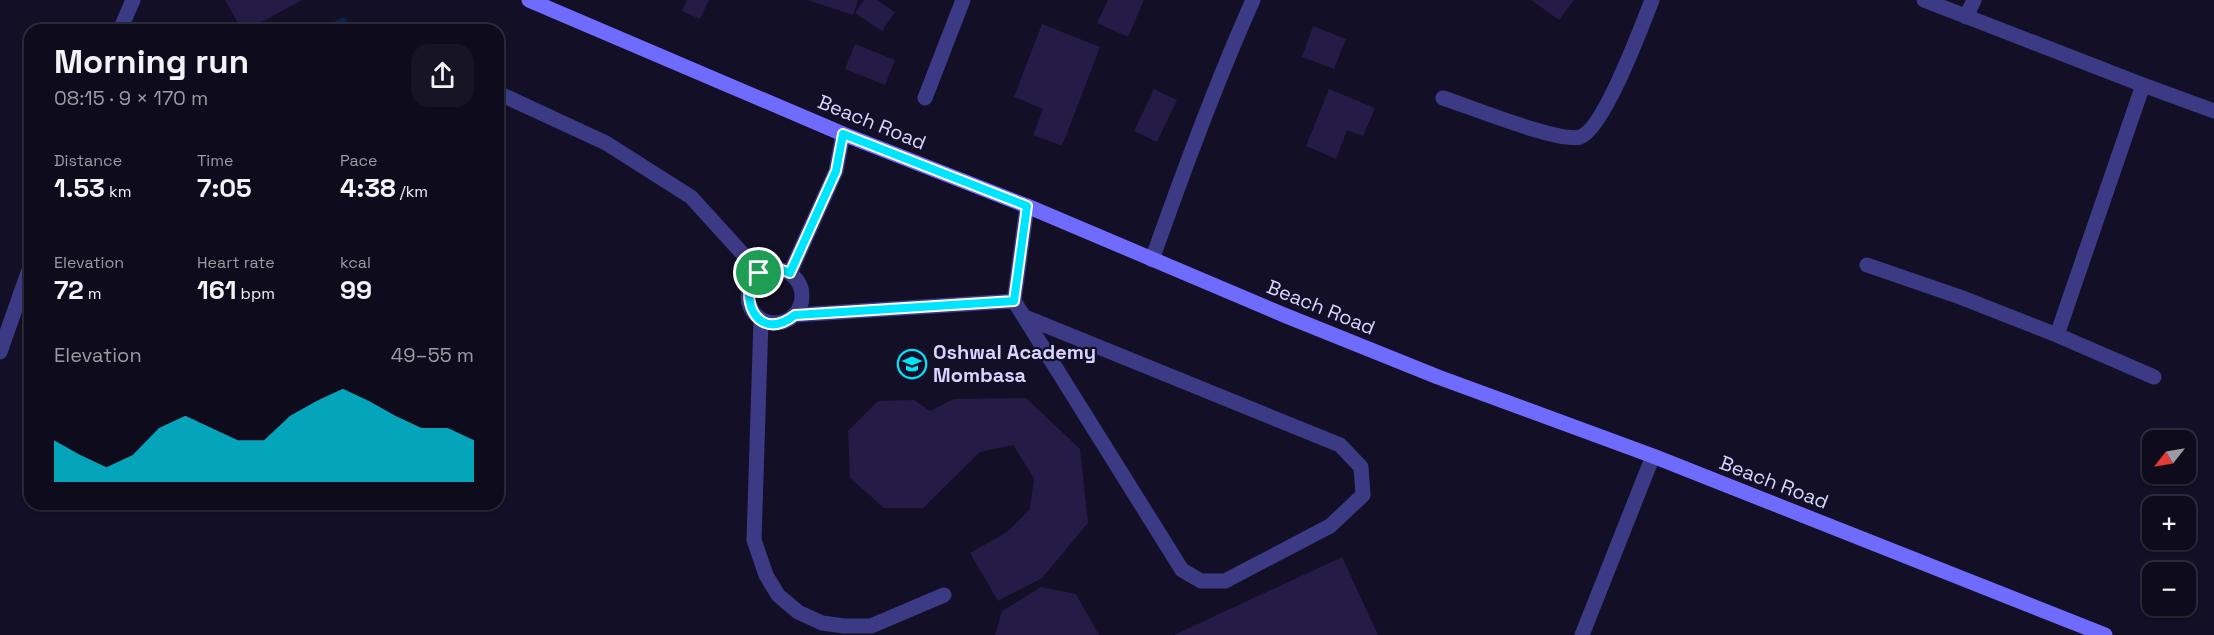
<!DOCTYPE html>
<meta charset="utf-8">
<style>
:root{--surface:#0e0b1c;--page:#171425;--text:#f1f3f6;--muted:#9b9ba3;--line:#2e2b3b;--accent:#00e5ff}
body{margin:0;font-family:"Space Grotesk",sans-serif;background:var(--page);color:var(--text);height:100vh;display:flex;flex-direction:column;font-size:22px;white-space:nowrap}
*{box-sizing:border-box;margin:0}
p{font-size:20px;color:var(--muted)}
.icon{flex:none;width:33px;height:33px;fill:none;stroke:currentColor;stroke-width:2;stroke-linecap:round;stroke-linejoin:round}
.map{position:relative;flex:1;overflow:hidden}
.drawer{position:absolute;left:24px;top:24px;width:480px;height:486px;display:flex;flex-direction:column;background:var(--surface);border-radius:18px;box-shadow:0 2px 4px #0004,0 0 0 2px var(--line)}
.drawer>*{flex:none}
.needle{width:39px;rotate:239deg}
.fabs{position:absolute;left:2142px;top:430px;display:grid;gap:12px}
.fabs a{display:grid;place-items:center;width:54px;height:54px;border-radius:12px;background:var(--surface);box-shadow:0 2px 4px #0004,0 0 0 2px var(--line);font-size:30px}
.pin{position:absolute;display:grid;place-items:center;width:51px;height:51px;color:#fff;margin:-26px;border:3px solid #fff;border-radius:50%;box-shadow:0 2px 6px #0007}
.round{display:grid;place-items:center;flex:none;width:63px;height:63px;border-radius:18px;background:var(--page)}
.overview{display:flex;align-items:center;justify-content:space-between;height:102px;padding:0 30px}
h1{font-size:33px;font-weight:700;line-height:45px}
.figures{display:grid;grid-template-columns:repeat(3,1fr);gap:9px;height:102px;padding:6px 30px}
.figures div{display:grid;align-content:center}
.figures b{font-size:26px;font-weight:700}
.figures small{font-size:16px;font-weight:400}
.figures p{font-size:16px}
.chart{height:168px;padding:12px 30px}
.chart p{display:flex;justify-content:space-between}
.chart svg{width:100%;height:108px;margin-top:6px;fill:var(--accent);opacity:.7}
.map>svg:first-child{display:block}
.water{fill:#0c2248}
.building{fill:#241b47}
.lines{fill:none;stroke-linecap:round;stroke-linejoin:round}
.lane{stroke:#3d3a85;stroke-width:15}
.street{stroke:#3d3a85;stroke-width:15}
.secondary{stroke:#6f6bff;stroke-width:15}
.route-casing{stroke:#fff;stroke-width:12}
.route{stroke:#00e5ff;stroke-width:8}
.labels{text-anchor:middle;stroke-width:4.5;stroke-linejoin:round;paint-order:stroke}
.street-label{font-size:20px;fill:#d9d4ff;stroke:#130f26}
.poi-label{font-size:20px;font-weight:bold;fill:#d9d4ff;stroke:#130f26;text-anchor:start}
</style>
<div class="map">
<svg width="2214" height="635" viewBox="0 0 2214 635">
<rect width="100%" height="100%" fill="#130f26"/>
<path class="water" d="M345,17l6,13h-37z"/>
<path class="building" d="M225,0h77l-55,30h-5z
M687,0h22l-9,19 -18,-8z
M807,0h51l-5,15z
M864,0h13l18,12 -13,19 -27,-18z
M1108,0h36l-16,37 -31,-14z
M1531,0h43l-15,20z
M391,24l3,6h-17z
M1042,24l58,23 -38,99 -29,-11 10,-26 -29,-12z
M1313,26l33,13 -12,30 -32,-12z
M855,44l40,16 -10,25 -40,-16z
M1154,89l23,11 -20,42 -23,-11z
M1329,89l46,19 -12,28 -16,-6 -11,29 -30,-13z
M1026,398l54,51 8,74 -46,55 -44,23 -28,-48 37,-21 23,-23 4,-31 -21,-33 -33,7 -57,56h-39l-34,-30 -2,-47 30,-30 36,-1 16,11 24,-12z
M1342,557l36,78h-204z
M1041,587l35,7 23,41h-104l7,-24z"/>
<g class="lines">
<path class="lane" d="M498,93l108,50 85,54 69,76
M748 296a27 27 0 1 1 54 0a27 27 0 1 1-54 0Z
M790,273l46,-102 7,-37
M795,315l219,-14
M1025,317l315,128 21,22 2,28 -33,31 -105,55h-24l-19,-11 -168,-269 13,-95
M761,320l-7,220 12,35 12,20 20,17 24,11 22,3h27l73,-31"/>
<path class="street" d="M1924,0l219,85 71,26
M1966,17l8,-17
M120,30l13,-30
M925,98l38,-98
M1443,98c25,8 116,45 137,39 23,-7 62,-111 72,-137
M1152,260c31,-88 63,-175 101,-260
M1867,265l93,32 97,38 97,42
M2057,335l86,-250
M0,352l30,-85
M1582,635l71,-179"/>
<path class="secondary" d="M529,0l314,134 184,72 257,109 154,62 215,79 452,179"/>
</g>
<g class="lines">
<g class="route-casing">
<path id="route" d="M843,134l184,72 -13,95 -219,14c-53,41 -67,-69 -5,-42l46,-102z"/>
</g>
<use href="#route" class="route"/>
</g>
<defs>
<g id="school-ring" transform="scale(1.5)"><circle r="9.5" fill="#130f26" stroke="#00e5ff" stroke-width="1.5"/><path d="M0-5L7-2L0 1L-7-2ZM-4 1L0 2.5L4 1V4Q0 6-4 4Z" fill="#00e5ff"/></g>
</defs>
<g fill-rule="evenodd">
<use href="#school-ring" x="912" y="364"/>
</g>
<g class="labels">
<g class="street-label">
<text transform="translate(872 122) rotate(22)" y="7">Beach Road</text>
<text transform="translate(1321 307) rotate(22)" y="7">Beach Road</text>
<text transform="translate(1774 482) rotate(21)" y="7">Beach Road</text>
</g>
<g class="poi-label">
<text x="933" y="359">Oshwal Academy<tspan x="933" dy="23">Mombasa</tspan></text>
</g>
</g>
</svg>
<div class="fabs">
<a><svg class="needle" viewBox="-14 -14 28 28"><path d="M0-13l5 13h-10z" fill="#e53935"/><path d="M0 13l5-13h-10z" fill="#9b9ba3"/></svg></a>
<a>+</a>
<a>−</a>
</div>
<div class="pin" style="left:759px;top:273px;background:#1e9e55"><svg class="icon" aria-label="arrive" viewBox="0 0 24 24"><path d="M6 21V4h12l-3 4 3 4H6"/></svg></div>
<section class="drawer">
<div class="overview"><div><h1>Morning run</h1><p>08:15 · 9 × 170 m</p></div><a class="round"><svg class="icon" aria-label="share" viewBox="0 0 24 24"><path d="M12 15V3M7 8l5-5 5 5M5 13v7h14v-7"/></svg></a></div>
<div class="figures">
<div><p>Distance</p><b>1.53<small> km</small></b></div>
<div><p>Time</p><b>7:05</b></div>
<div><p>Pace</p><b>4:38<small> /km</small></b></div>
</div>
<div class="figures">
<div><p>Elevation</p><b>72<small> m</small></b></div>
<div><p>Heart rate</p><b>161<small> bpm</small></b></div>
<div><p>kcal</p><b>99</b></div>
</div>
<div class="chart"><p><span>Elevation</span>49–55 m</p>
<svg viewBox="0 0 160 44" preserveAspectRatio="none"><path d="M0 44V27L10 33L20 38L30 33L40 22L50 17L60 22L70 27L80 27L90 17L100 11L110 6L120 11L130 17L140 22L150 22L160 27V44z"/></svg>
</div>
</section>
</div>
